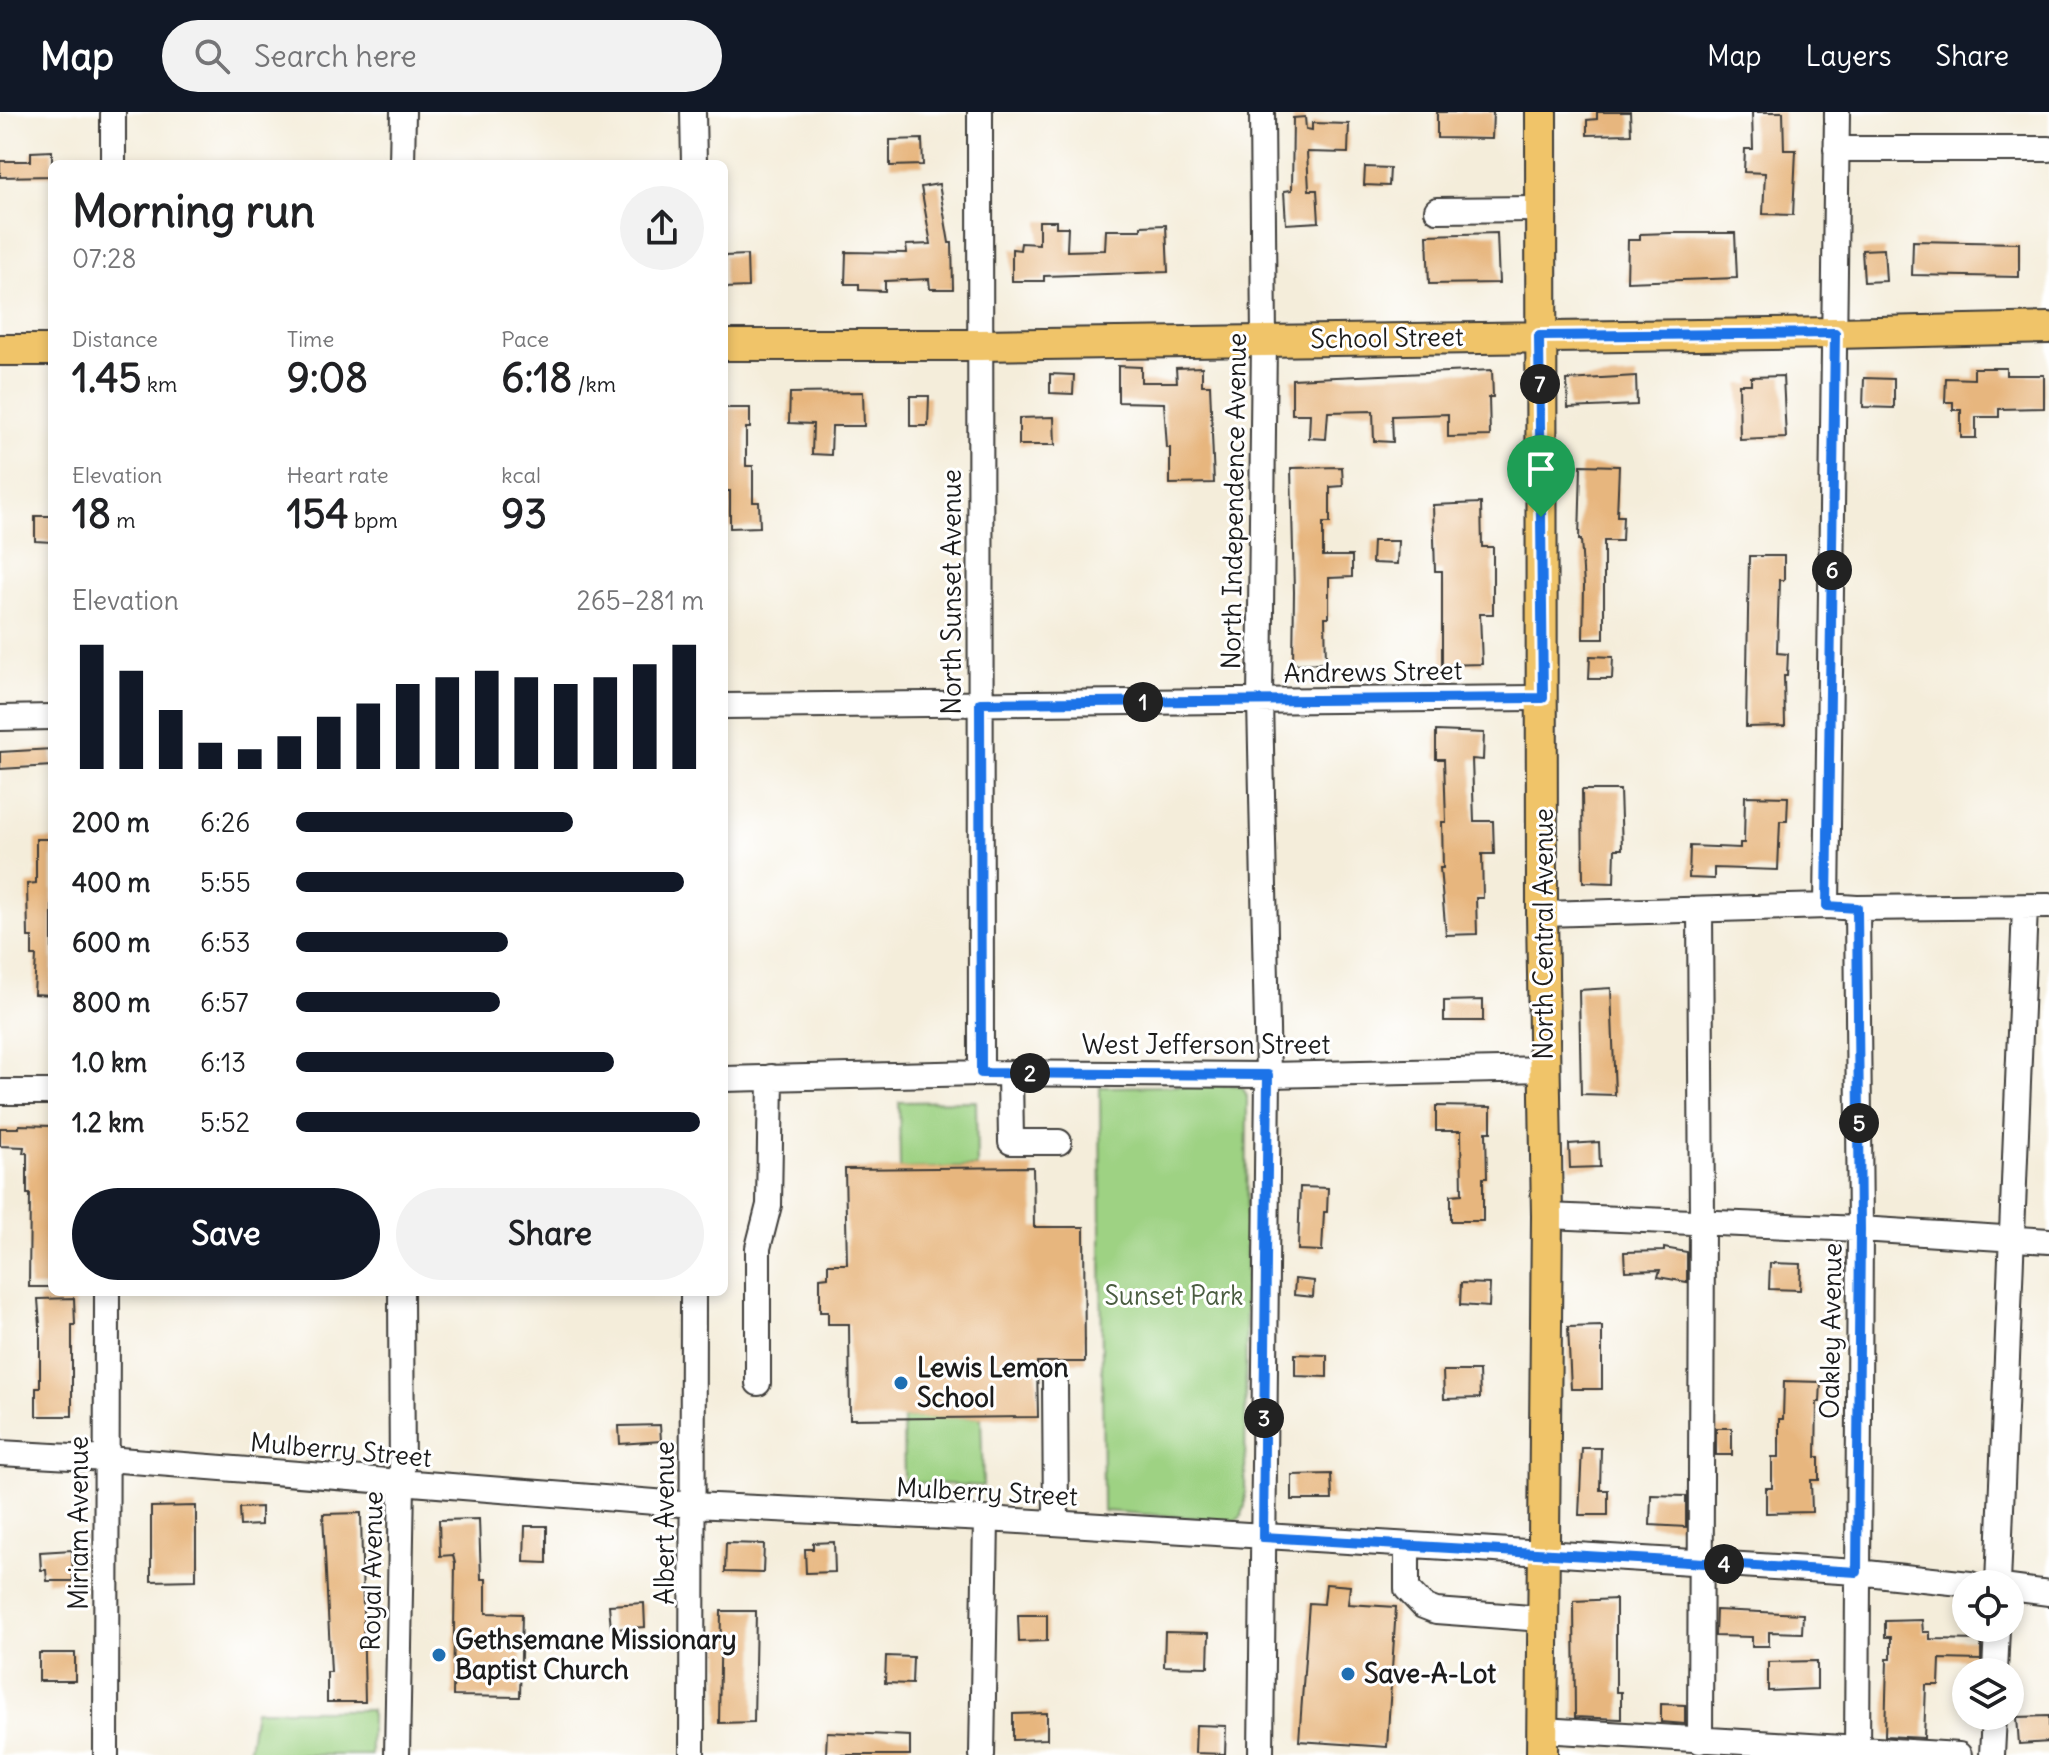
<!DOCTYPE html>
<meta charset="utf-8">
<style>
:root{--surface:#fff;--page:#f2f2f2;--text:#202124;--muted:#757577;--accent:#111827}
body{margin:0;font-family:Delius,sans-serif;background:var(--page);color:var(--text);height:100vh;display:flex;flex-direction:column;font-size:30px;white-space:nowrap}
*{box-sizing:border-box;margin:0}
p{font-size:26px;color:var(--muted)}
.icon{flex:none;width:44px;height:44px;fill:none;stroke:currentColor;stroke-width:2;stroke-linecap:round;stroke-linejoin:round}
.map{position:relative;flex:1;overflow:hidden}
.sheet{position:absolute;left:48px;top:48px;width:680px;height:1136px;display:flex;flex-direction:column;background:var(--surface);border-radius:12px;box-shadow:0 4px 12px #0003}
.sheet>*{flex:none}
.controls{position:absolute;left:1952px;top:1458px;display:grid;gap:16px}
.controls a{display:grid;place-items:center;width:72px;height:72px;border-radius:50%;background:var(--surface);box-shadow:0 4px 12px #0003;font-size:40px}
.pin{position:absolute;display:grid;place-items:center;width:68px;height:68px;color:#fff;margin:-82px -34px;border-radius:50% 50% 50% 0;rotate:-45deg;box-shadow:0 0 8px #0007}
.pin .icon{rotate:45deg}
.km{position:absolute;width:40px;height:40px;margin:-20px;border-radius:50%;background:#222;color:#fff;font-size:22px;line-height:40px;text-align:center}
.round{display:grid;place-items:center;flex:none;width:84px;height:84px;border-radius:42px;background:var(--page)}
.headline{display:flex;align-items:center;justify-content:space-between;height:136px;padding:0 24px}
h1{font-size:44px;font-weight:700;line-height:60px}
.stats{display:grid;grid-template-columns:repeat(3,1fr);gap:12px;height:136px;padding:8px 24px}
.stats div{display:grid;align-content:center}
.stats b{font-size:40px;font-weight:700}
.stats small{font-size:22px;font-weight:400}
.stats p{font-size:22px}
.chart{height:224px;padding:16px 24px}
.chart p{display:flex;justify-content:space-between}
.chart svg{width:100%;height:144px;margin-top:8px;stroke:var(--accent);stroke-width:6}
.cta{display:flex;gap:16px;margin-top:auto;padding:16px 24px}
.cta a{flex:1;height:92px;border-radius:48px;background:var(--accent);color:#fff;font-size:32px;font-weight:700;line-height:92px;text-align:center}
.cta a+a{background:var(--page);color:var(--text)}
ul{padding:0 24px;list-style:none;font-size:26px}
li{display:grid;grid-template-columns:128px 96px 1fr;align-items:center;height:60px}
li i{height:20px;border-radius:10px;background:var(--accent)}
header{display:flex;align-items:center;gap:48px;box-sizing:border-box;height:112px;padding:0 40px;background:var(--accent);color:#fff}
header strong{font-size:38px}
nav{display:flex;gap:44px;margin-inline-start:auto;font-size:28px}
.search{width:560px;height:72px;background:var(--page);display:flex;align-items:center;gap:20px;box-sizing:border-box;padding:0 28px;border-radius:44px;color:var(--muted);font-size:30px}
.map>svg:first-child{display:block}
.green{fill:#9ed283;stroke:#5d7750;stroke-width:2}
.building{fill:#e7b67e}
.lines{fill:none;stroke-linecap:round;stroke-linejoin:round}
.minor-casing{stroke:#3c3b38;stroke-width:28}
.major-casing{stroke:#3c3b38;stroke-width:34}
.minor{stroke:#fff;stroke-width:24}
.major{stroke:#f0c469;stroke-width:30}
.route-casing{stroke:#fff;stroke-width:16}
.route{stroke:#1a73e8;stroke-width:10}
.poi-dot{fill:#1f6fb2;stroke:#fff;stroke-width:3}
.labels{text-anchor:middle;stroke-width:6;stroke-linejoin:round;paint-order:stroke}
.street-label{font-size:26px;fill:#1c1c1c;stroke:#fff}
.park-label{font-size:26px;fill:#4a5c40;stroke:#fff}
.poi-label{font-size:26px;font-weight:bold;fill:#1c1c1c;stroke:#fff;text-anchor:start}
</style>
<header>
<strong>Map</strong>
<div class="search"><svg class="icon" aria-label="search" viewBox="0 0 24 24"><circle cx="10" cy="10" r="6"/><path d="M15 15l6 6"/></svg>Search here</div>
<nav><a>Map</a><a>Layers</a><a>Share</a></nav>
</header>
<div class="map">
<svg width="2049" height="1643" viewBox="0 0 2049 1643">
<rect width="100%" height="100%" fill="#fff"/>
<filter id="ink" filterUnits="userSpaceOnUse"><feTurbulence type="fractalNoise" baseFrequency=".0125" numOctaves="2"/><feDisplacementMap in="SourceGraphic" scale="16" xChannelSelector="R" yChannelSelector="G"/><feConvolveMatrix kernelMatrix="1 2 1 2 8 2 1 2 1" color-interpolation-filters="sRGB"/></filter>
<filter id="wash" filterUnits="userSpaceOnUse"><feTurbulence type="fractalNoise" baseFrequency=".006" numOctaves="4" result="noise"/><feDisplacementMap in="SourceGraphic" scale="32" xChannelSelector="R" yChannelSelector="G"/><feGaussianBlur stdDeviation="1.8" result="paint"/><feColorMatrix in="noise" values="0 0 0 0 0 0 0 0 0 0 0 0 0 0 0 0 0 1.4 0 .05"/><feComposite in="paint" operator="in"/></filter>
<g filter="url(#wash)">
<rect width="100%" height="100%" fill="#f4edda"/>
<path class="green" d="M1235,973l8,3 4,8 -2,410 -4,11 -6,4 -132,-10 -3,-424z
M976,989l1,66 -77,2 -1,-67z
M981,1305l2,69 -79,-4 -1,-64z
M255,1598h116v45h-123z"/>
<g id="blocks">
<path class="building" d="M1437,0h56l-1,27 -55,-1z
M1597,0h33l1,22 -44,1v-15l10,-1z
M1752,0h31l1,38h12l-3,65 -30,-1 2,-41 -21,-1 1,-23h8z
M1305,5l1,12 6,1v-7l37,1 -1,29 -41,-1 2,38h8l2,32 -33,2 -2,-33 8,-1 1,-72z
M922,27l1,26 -33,1v-26z
M52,39v25l-52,1v-16h31v-9z
M1365,55l25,1 -1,18 -25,-1z
M939,72l10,59h3l1,46h-23l-1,-10 -44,2v10l-26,-1v-6h-14l1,-32 61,1 -1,-8 25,-1 -10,-57z
M1039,109h17v6h12l-1,24 38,-1 1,-20h35v-4l25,-1 2,47 -124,4v5h-32v-32l8,1 1,-7 18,1z
M1497,121l2,50 -70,1 -2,-49z
M1672,121h63l2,45 -110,4 1,-42h12v-6z
M1913,129l106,2v34l-107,-2z
M1884,137l2,32 -22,1 -2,-32z
M747,143l1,32 -24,1v-32z
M1118,254l23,1v15h36l-1,-14 26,-1v18h8l4,98 -44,1v-36h-3l-3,-45 -46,-1z
M1974,256h32v7h38v33l-45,1v8h-23v21h-15v-28h-8v-8h-8l1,-24 28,1z
M1492,258l1,27h-4l1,39 -42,1v-23l-56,2 1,26 -19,-1 -1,-30 -45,1 -2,27 -17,-1 1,-24h-18v-35z
M1050,262l24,1 -1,19 -23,-1z
M1636,264l1,29 -69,3 -1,-28z
M1783,264l3,62 -46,2 -1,-56h12v-7z
M1864,266l30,1v29l-31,-1z
M863,280l1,34h-32l-1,29 -19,-1 1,-30 -24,-1 1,-30z
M910,284h19l-1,30h-18z
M724,296h26v20h-4v38h7v36h6l1,25 -30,1v-37h-5z
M1054,305l1,28h-36v-27z
M1581,353l38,1 -2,50h6l-1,25h-18v98h-21l1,-53 -3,-46h-2z
M1342,355l1,19 -13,1v36h-7v33h29v21l-23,1v39h-4l1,46 -33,1 1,-72 -3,-124z
M1481,391l1,44h11v67h-13l2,50 -40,1v-94h-7l-2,-66z
M35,404h17v26l-17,-1z
M1373,429h25l-1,23 -25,-1z
M1749,444h35v24h-5l-2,73 11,1 -1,22h-3l1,50 -39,1z
M1590,544l23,1 -1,22h-23z
M1436,619l48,2 -1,27 -11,-1 2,62h19l1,33h-12l1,44h-7l1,36 -31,1 -6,-67h3l-1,-46h4l-2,-63h-8z
M52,637v17l-52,3v-17z
M1582,678h38l2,59h-7l-1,34 -31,-1z
M1745,684l43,1 -1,24h-7l-2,49 -64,-2v11l-25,-1 1,-32 50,2v-5h4z
M36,727h16v156l-18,-1 2,-38h-4v-19h-4l-1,-53 9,-1z
M1611,876l4,107 -34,-1 -2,-104z
M1483,888v21h-39v-20z
M1436,994l55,1v25h-5l1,46h-4v43h-32v-26l11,-1 -1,-63h-25z
M19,1013l33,1v161h-23l1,-93h-3v-41h-4l1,-6 -24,-1v-18h19z
M1599,1030l1,25 -30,1 -1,-24z
M1033,1055l1,60h50l1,135h-48l1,55 -188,2 -1,-95h-21v-12h-8v-34l8,-1v-13h19l-2,-95z
M1300,1075l28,1 -1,24h-3l-2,39 -24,-1z
M1664,1136l23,4v30l-29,-5 2,-7 -35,1 -1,-19 40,-1z
M1770,1151l31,1 -1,26 -31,-1z
M1295,1167l19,2 -1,16 -19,-2z
M1461,1171l29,1 -1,23 -29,-2z
M74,1186l1,27h-3v91h-36v-28h4v-62l-2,-27z
M1602,1214v63h-31l-3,-62z
M1295,1242l32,1v22l-32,-1z
M1443,1259h36l1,27 -36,1z
M1784,1269l37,1 -1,20h-3l-1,55h3v23h-8l1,32 -46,1v-25h6v-31h7v-38h4z
M660,1313l1,16 -41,3 -1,-18z
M1716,1316h16v27h-16z
M1582,1336h19l-1,42h8v25h-29z
M1331,1362l1,26h-40v-25z
M1651,1383l35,1v31l-36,-2z
M196,1394v74l-45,1v-74z
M261,1395v18l-21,1 -1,-18z
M361,1401l4,189h-38v-30h4l-8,-158z
M479,1407l2,60h5v34l36,1 -2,83 -67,-1 2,-133 -2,-8 -13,1 -1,-36z
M525,1414h22v37l-23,-1z
M834,1430l1,30 -29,1 -1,-24h8v-6z
M726,1431l38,1 -1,29 -38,-1z
M72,1438l1,31h-26l-1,-11h-5l-1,-18z
M1326,1472l24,2 -2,18 48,3 -9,140 -88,-6 10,-138 15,1z
M1616,1487v93h5v27l-46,-2 -1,-116z
M644,1491l1,24 -34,2 -2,-24z
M1716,1498l87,4 -1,19 -33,-1v14h-17v-9l-37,-1z
M721,1499h35l-2,111 -35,1z
M1018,1503h29v26l-28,1z
M1922,1508l1,12h7v7l51,1v20l-41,-1 -1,26h-13l-2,53 -39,-2 2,-77h4v-22h-6v-16z
M1165,1520l44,1 -1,34 -44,-1z
M39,1541h36v28h-36z
M886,1544l27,1 -1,27 -27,-1z
M1817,1549v28l-49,2v-29z
M1661,1592l24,1v19l-24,-2z
M1047,1601v26l-34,1v-26z
M2049,1604v26l-30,2 -2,-27z
M1196,1613l30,1 -1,28 -30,-1z
M827,1620l83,4v19h-84z"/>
</g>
</g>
<g filter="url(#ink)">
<use href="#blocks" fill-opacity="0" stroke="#3c3b38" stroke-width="2"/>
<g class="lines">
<g class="minor-casing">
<path id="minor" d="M113,0v52
M693,0l1,52
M980,0l1,961
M1836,37h213
M402,52l1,-52
M1437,98l103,-1
M724,594l819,-8
M0,606l52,-1
M1827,794l10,-794
M1542,802l285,-8 30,2 192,-2
M1010,961l1,69h48
M724,967l257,-6 287,2 277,-6
M0,980h52
M1547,1104l313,13 189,12
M1055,1269l1,142
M758,1271v-135l11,-43 2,-128
M0,1341l107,6 586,46 293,14 871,53 113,12
M1407,1434v43l16,17 13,5 107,8
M1998,1472l27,-677
M2010,1476l39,5
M1995,1560l2,-44
M1542,1618l417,25
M1700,1629l2,-520 -2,-311
M106,1643l1,-463
M397,1643l5,-272 -1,-191
M692,1643l1,-463
M982,1643l4,-236
M1261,1643l7,-680 -8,-374 4,-361 -2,-228
M1857,1643l3,-526 -3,-321
M1992,1643l2,-39"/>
</g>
<g class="major-casing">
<path id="major" d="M1541,0l1,802 5,302 -5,539
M724,233h256l855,-12 214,-5
M0,238h52"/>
</g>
<use href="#minor" class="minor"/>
<use href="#major" class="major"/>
</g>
</g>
<g class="lines" filter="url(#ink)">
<g class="route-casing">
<path id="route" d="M1835,221l-8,573 30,2 3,321 -3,343 -594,-35 5,-462 -287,-2 -1,-370 563,-5 -4,-362z"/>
</g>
<use href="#route" class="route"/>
</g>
<g class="poi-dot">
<circle cx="901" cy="1271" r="8"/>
<circle cx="439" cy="1543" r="8"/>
<circle cx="1348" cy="1562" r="8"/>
</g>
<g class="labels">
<g class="street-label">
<text transform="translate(1387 226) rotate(-1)" y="9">School Street</text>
<text transform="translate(1234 389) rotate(-89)" y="9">North Independence Avenue</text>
<text transform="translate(952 480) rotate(-90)" y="9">North Sunset Avenue</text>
<text transform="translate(1373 560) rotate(-1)" y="9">Andrews Street</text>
<text transform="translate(1544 822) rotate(-90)" y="9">North Central Avenue</text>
<text x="1206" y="942">West Jefferson Street</text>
<text transform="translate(1831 1219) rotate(-89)" y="9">Oakley Avenue</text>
<text transform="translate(341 1338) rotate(5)" y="9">Mulberry Street</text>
<text transform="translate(987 1380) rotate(3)" y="9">Mulberry Street</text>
<text transform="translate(79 1411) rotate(-90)" y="9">Miriam Avenue</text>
<text transform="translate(665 1411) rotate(-90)" y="9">Albert Avenue</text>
<text transform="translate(372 1459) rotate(-89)" y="9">Royal Avenue</text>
</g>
<g class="park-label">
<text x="1174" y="1193">Sunset Park</text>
</g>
<g class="poi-label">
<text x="917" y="1265">Lewis Lemon<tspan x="917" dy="30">School</tspan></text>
<text x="455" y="1537">Gethsemane Missionary<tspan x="455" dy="30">Baptist Church</tspan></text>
<text x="1364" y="1571">Save-A-Lot</text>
</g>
</g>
</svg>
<div class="controls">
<a><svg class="icon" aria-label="locate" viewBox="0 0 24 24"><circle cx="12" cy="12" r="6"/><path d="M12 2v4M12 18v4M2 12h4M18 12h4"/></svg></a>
<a><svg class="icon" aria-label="layers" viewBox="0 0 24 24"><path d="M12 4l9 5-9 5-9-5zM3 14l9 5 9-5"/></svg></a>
</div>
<div class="pin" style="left:1541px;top:405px;background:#1e9e55"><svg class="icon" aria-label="arrive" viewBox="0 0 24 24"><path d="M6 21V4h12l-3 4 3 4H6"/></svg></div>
<b class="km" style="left:1143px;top:590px">1</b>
<b class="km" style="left:1030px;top:961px">2</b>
<b class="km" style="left:1264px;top:1306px">3</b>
<b class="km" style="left:1724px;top:1452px">4</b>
<b class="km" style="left:1859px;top:1011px">5</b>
<b class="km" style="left:1832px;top:458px">6</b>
<b class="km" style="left:1540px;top:272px">7</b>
<section class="sheet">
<div class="headline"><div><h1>Morning run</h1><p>07:28</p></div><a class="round"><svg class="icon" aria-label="share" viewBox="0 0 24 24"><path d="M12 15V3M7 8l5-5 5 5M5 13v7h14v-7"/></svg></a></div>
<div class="stats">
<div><p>Distance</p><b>1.45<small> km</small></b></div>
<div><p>Time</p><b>9:08</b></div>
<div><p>Pace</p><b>6:18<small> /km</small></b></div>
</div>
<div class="stats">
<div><p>Elevation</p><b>18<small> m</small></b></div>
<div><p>Heart rate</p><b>154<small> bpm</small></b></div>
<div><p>kcal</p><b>93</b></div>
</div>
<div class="chart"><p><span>Elevation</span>265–281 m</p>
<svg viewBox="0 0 160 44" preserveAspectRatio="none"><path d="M5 44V6M15 44V14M25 44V26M35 44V36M45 44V38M55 44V34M65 44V28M75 44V24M85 44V18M95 44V16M105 44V14M115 44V16M125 44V18M135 44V16M145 44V12M155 44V6"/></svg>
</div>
<ul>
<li><b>200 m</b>6:26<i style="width:68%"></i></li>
<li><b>400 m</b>5:55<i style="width:95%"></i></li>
<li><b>600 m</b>6:53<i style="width:52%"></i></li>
<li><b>800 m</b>6:57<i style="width:50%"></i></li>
<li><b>1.0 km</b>6:13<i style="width:78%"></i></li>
<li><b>1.2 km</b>5:52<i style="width:99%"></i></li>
</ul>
<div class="cta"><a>Save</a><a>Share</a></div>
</section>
</div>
